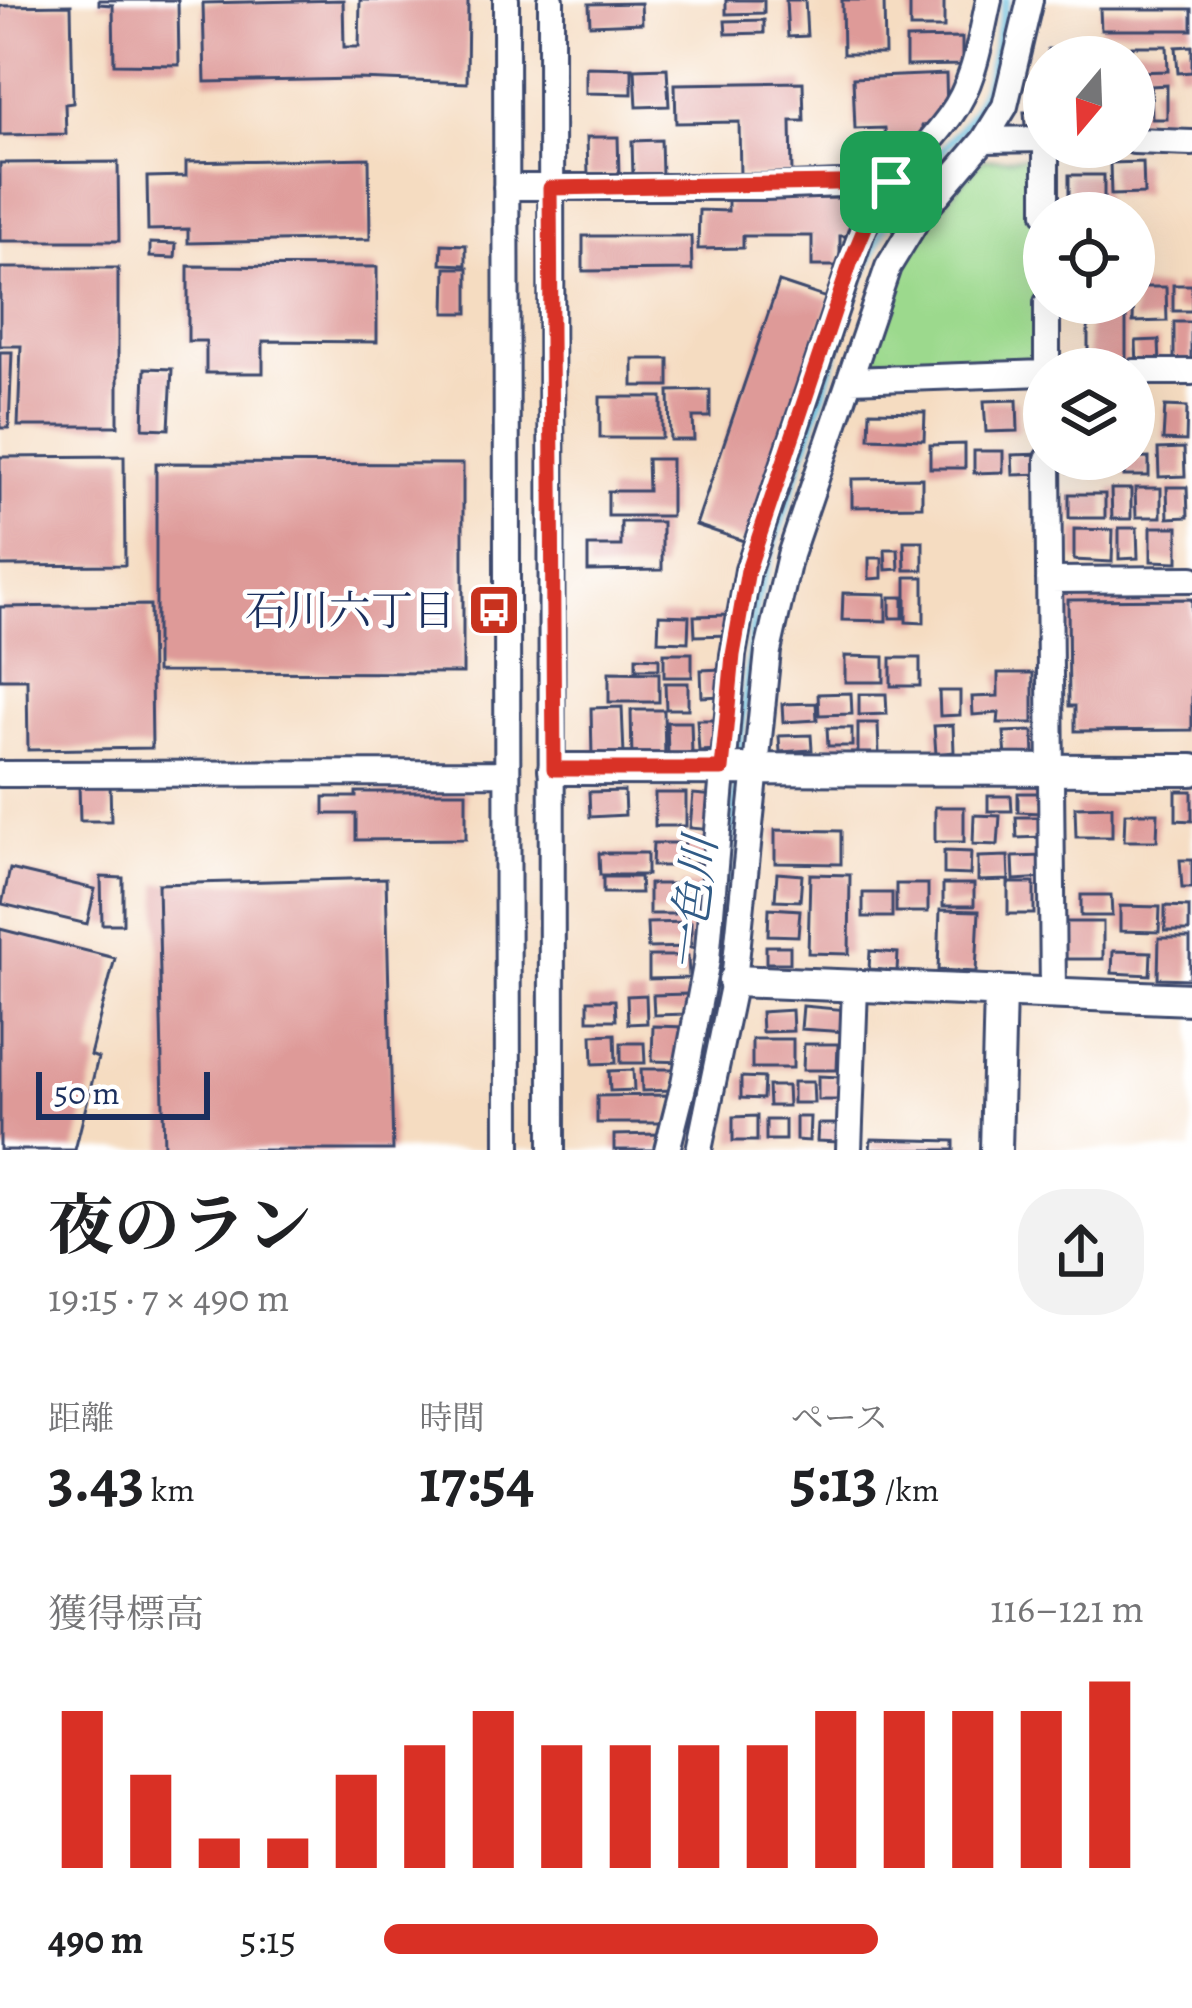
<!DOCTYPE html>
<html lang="ja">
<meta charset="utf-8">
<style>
:root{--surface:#fff;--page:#f2f2f2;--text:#202124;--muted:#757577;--accent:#d93025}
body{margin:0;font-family:Alegreya,"Noto Serif JP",serif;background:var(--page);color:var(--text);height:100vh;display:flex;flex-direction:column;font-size:45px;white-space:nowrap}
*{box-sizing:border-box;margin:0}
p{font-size:39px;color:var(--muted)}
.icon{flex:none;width:66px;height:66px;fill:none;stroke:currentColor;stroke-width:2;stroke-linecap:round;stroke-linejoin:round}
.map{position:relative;height:1150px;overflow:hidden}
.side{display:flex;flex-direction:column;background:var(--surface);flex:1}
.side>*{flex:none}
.needle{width:78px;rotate:199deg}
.tools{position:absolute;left:1023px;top:36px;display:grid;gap:24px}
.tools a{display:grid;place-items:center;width:132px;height:132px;border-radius:50%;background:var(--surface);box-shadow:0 12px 48px #0002;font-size:60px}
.scale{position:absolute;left:36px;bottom:30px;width:174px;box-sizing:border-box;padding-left:12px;border:6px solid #1b2f5e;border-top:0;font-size:33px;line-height:42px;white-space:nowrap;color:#1b2f5e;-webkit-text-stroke:9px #fff;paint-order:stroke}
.pin{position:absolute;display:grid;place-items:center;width:102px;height:102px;color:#fff;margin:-51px;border-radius:24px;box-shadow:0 6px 18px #0006}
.round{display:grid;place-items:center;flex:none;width:126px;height:126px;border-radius:48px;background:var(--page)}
.summary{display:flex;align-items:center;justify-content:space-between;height:204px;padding:0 48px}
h1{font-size:66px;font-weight:700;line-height:90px}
.figures{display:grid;grid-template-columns:repeat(3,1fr);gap:18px;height:204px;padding:12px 48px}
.figures div{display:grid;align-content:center}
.figures b{font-size:60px;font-weight:700}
.figures small{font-size:33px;font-weight:400}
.figures p{font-size:33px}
.chart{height:336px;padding:24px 48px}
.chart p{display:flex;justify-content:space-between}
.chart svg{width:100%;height:216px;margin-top:12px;stroke:var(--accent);stroke-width:6}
ul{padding:0 48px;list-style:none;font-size:39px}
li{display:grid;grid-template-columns:192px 144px 1fr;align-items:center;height:90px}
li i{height:30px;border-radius:15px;background:var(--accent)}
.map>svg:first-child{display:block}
.green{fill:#9cd98d;stroke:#5c8476;stroke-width:3}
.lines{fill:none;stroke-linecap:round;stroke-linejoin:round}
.stream{stroke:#65c3e3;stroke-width:8}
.building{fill:#de9a98}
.minor-casing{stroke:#3c496d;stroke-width:30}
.tertiary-casing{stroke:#3c496d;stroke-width:36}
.minor{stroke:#fff;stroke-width:24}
.tertiary{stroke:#fff;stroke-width:30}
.route-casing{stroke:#fff;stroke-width:24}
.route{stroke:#d93025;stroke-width:15}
.labels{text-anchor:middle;stroke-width:9;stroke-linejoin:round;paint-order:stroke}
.poi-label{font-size:42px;fill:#1b2f5e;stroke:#fff;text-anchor:end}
.water-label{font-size:45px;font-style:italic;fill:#315b86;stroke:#fff}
</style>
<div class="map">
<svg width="1192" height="1150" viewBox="0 0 1192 1150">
<rect width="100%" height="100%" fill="#fff"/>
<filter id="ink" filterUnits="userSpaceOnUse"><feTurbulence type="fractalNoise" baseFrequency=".00833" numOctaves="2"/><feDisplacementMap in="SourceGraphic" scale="24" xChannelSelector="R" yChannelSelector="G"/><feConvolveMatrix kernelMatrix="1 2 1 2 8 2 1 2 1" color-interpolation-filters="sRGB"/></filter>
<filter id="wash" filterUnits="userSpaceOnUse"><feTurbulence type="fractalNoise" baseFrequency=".004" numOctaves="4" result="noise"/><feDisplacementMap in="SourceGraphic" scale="48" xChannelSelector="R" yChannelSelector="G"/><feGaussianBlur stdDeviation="2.7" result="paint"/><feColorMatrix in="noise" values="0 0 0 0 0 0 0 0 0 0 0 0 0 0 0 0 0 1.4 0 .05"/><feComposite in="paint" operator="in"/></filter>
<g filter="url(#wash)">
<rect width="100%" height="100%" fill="#f5dcc1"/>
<path class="green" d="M1035,157l1,205 -176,-4 11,-33 50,-96 62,-70z"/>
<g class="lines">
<path class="stream" d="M738,763l17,-158 98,-307 35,-80 86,-106 15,-37 17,-75
M683,1150l28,-123 12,-71 14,-178"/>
</g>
<g id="blocks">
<path class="building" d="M99,0h79l1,65 -65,-1 -1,-59 -14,-1z
M343,0l1,47h15l1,-47h108l-1,83 -109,-4 -153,3 -2,-79z
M726,0h38v13l-38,1z
M786,0h19l2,36 -19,1z
M842,0h42l1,54h-42z
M910,0h34v28h-34z
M641,3l1,20 -52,2 -1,-21z
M71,5l2,98 -8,1 1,30 -66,1v-129z
M1100,9h92v21h-91z
M764,20v13l-38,1 -1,-13z
M962,38v27l-56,1v-27z
M1132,46h35l1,25 -34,1z
M1192,46v26l-14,1 -2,-26z
M1048,49l36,1 -1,7h-35z
M586,67l46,1v26l-46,-1z
M667,68l2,38 -32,1 -2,-38z
M946,74l1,40 -8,11 -17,1v11l-36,2 -1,-11 -30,1 -2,-51z
M803,82l1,39h-13l1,54 -52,1 -1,-54 -63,1 -1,-39z
M1167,85v34h-15l-1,-33z
M1145,87l1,32h-12v-31z
M1024,112h20v13l-19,1z
M587,137h31l1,38 -31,1z
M661,140l1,35 -29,1 -1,-35z
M369,158l1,81 -182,4v-14l-40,1 -1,-53 39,-1v-14z
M118,162l1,79h-119v-78z
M1143,162l1,32 -33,1 -1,-32z
M1069,175h35v32l-35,-1z
M728,198h127v38h-15v30h-28v-30h-69v12l-45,1 1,-39 29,1z
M583,236h108l1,34 -109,1z
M150,243l26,1 -1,14 -25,-1z
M442,244l24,1v20l-25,-1z
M188,266l189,1v75l-114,-1v32h-57v-32h-18z
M0,268h118v158h-100l3,-80h-21z
M446,268h22v45h-23z
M779,282l51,17 -83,243 -51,-17z
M1173,285h19v26h-19z
M1134,287h32l1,34 -34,1z
M1088,303h38v61h-38z
M1174,322h17v42l-17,-1z
M1159,340l1,26 -23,1 -1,-26z
M0,352h12l-3,76h-9z
M633,359h36v27h-36z
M145,368l27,1 -3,60 -26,-1z
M710,390v27h-17l1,23h-24l-1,-49z
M600,397h62v41h-62z
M1134,398h15l-1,23h-14z
M1017,400l1,31 -32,1 -2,-31z
M1165,406l22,1 -1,34 -23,-1z
M870,411l55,1 -1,28 -55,-2z
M965,444v24h-35v-23z
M1184,448l1,28 -26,1 -1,-28z
M974,451h29v21l-29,1z
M1042,454v20l-29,1 -1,-20z
M124,456l1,109 -125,1v-109z
M1149,458v18h-25v-17z
M647,459h24v57h-63v-25h40z
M1070,459h42l-1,15 -42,-2z
M156,463l307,1v209l-307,-1z
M922,478v28l-70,1v-28z
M1167,487h20l1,30 -20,1z
M1135,488h26v29h-25z
M1111,489h20v30h-19z
M1069,494h36v24h-36z
M621,522h41v48l-74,1v-25h33z
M1151,527h27v35l-27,-1z
M1119,528h18l1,30 -19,1z
M1074,529l39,1 -1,32 -38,-2z
M904,541h19v29h-18z
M885,549h13l1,20 -13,1z
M869,558h13v20l-13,1z
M906,577h18v46l-18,-1z
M843,593l43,1v27l-44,-1z
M890,597h13v21h-13z
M1192,599v131l-117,1v-25h-6l-1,-106z
M150,605l2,143 -124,2 -1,-71h-27v-72z
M659,615l30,1 -1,26 -30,-1z
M729,615v20l-34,1 -1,-20z
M664,653h28v24h-28z
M845,656l39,1v25h-39z
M636,657l23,1v11h-23z
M891,658h29v28h-29z
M722,669l1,27 -21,1 -1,-27z
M609,672l50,1v29h-50z
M998,673h35v50h-35l1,-10 -26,2 -1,-18 26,-1z
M665,683h23v26h-22z
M939,691h21v24l-20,1z
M851,693l1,21 -33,1 -1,-21z
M859,694h27l1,20 -28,1z
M816,703l1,17 -34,2 -1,-18z
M622,707l2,48 -32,1 -1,-48z
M631,710h33l1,49h-33z
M697,720h21l2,30 -21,1z
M667,722h24l1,32h-24z
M858,723h20l1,32h-21z
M953,725l1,27 -18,2 -2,-28z
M827,728h25v18h-24z
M1033,731l1,26 -28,1 -2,-26z
M811,735l1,15 -32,2 -1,-16z
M79,784h31l1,37h-31z
M624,791l1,24 -35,2 -1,-25z
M1176,791h16v30l-16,-1z
M356,792h110v47l-110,1v-26h-32v-17h32z
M655,793h31v33h-31z
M1018,793h23v20l-23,-1z
M693,794l23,2 -3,34 -23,-2z
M988,796h23l1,15h-24z
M1112,806v31h-36l-1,-30z
M935,807h29v35h-29z
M1125,813h33l-1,28h-33z
M974,815l26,1 -2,29 -25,-1z
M1016,817h26v20l-25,1z
M775,830l66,1v33l-66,-1z
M685,838l22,1 -1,25 -22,-1z
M653,843h26v23h-27z
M944,851l27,1 -1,23 -26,-1z
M599,853h48v22h-47z
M1008,856l1,24 -31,1v-24z
M1045,856l1,22 -32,2 -1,-23z
M1180,860h12v28h-10z
M10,869l85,20 -8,35 -85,-20z
M777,873l25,2 -2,26 -25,-1z
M810,874l40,1 -1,79 -41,-1z
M101,877l22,1v46h-21z
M603,877h37l1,16h-38z
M386,878l7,272h-229l-6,-266z
M1008,883h26v31h-26z
M649,884h25v30h-25z
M681,884l27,1 -1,30 -27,-1z
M896,884h32v28h-32z
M943,884h31v22h-31z
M863,893h29v24h-29z
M1081,895h30l1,21h-31z
M1120,906l40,1 -1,25 -39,-1z
M1165,906l24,1v24h-24z
M769,908l31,2 -2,26 -30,-1z
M940,910l39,1 -3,61 -38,-2z
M691,922v25l-43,1 -1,-25z
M1061,922h42v37h-42z
M0,929l115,29 -25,97 8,3 -23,92h-75z
M1159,938h31v41l-32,-1z
M766,946h24v17h-24z
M870,951l28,2 -1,18 -28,-2z
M1113,951l38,1 -1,23 -38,-2z
M649,956h39l1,22 -40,1z
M687,994l1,20 -34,1 -1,-20z
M646,995l1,28 -19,1 -1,-28z
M588,1000h27l1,20h-28z
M803,1006l45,4 -2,22 -45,-3z
M792,1010l1,21 -31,1 -1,-20z
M653,1026l33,1 -1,35 -33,-1z
M615,1034l1,29 -23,1 -1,-29z
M752,1039h41v29h-41z
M621,1043h23l1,20h-24z
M804,1044h34l-1,26h-34z
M641,1069h32l1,21 -32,1z
M633,1070l1,20 -24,1 -1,-20z
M818,1076l22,1v23h-22z
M741,1077l23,1 -1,21 -22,-1z
M793,1082h20l1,21h-21z
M768,1086h19l1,20h-19z
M668,1095v28h-71v-27z
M757,1116v25h-24v-24z
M796,1117h14l-1,24 -13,-1z
M766,1120h19v20h-19z
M818,1124h22l-1,18 -22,-1z
M659,1134v16h-45v-15z
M871,1139l83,2v9h-84z"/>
</g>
</g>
<g filter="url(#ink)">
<use href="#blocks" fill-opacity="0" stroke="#3c496d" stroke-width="3"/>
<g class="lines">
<g class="minor-casing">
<path id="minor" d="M506,0l2,1150
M551,0l1,1150
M984,140l60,-1
M1134,141l58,2
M1046,147v66
M506,187h259l126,-5
M1047,303v66
M1134,372h58
M851,380l193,-7
M1048,459l5,535
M1049,580l143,-1
M0,774l507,-1
M667,1150l17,-67 23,-123 26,-305 15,-85 115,-342c23,-44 59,-73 87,-112 25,-34 30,-76 39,-116
M699,1150l35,-169 34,-330 22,-96 98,-288 30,-49 66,-78 21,-34 25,-106
M849,1150l6,-163"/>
</g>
<g class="tertiary-casing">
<path id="tertiary" d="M554,769l638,1
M734,981l458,18
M996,1150l4,-159"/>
</g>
<use href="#minor" class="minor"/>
<use href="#tertiary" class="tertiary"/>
</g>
</g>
<g class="lines" filter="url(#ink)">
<g class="route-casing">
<path id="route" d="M891,182l-17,24 -23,55 -103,309 -15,85 -11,114h-168l-4,-581z"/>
</g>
<use href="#route" class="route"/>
</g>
<defs>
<g id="bus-square" transform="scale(2.7)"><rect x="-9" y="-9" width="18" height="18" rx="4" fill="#c8321e" stroke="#fff"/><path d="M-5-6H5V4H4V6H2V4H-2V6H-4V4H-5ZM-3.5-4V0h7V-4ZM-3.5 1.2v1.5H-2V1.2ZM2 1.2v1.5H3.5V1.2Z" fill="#fff"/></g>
</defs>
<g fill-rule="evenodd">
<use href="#bus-square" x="494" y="610"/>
</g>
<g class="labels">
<g class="poi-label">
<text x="455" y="625">石川六丁目</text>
</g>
<g class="water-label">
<text transform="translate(692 904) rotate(-83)" y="16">一色川</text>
</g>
</g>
</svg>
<div class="tools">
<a><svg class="needle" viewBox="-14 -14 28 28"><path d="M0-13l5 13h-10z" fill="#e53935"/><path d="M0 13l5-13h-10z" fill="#757577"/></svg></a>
<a><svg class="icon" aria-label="locate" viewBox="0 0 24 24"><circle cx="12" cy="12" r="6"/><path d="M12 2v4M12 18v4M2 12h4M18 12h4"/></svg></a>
<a><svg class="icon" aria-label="layers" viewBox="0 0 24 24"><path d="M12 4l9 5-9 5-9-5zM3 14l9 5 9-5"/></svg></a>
</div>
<div class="scale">50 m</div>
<div class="pin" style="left:891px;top:182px;background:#1e9e55"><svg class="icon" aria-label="arrive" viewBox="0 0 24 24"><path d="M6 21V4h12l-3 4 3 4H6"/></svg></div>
</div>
<section class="side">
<div class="summary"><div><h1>夜のラン</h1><p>19:15 · 7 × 490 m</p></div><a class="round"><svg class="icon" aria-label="share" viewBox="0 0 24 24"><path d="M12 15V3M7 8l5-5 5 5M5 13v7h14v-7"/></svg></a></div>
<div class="figures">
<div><p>距離</p><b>3.43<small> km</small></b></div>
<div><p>時間</p><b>17:54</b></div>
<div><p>ペース</p><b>5:13<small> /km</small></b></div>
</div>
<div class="chart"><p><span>獲得標高</span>116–121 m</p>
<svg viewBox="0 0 160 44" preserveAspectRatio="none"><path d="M5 44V12M15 44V25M25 44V38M35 44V38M45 44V25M55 44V19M65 44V12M75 44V19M85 44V19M95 44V19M105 44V19M115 44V12M125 44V12M135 44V12M145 44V12M155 44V6"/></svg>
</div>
<ul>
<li><b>490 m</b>5:15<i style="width:65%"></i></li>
</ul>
</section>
